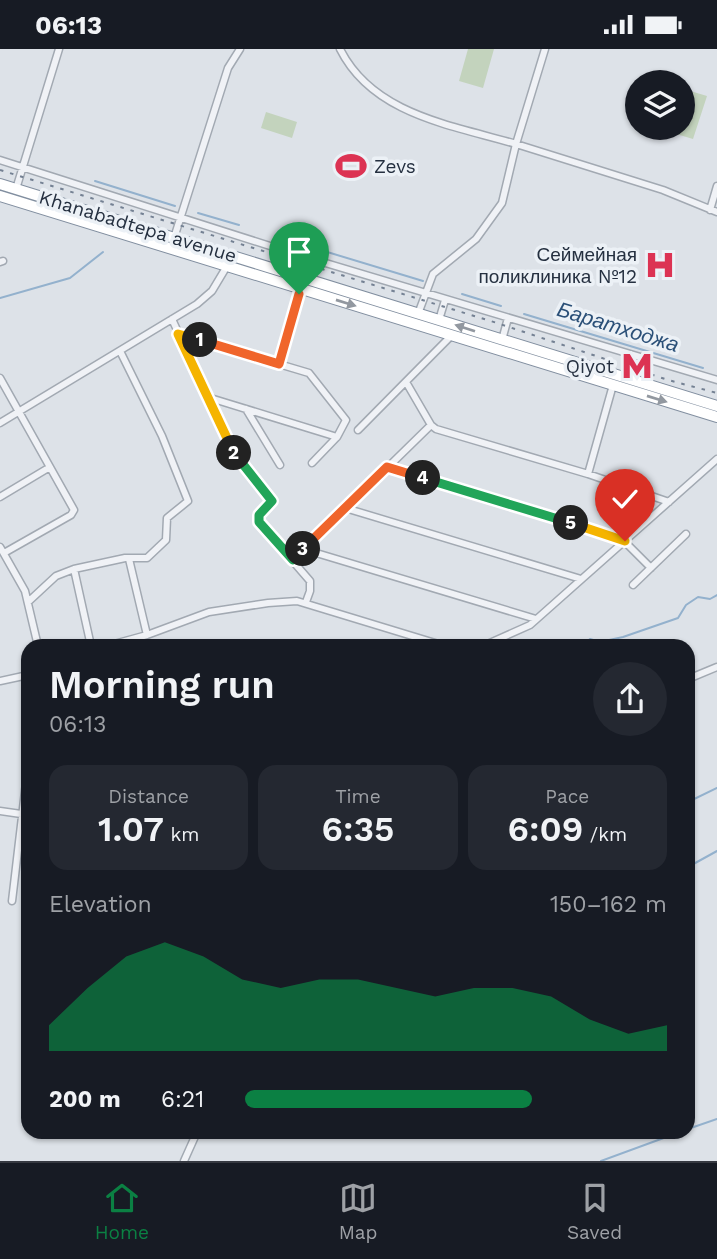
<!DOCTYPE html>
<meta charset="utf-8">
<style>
:root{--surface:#171b24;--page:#242831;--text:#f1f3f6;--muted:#9ea1a6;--line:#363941;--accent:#0b8043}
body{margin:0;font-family:"Work Sans",sans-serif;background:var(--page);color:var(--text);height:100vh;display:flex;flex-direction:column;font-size:26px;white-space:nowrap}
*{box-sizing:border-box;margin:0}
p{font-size:23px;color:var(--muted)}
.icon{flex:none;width:38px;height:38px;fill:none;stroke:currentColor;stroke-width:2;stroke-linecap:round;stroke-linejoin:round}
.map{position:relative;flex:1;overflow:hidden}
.side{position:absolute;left:21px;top:590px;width:674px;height:500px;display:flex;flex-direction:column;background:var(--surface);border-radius:21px;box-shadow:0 2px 5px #0004}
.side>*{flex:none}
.tools{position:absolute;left:625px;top:21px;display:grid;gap:14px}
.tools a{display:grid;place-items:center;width:70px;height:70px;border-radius:50%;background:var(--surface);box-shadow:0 2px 5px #0004;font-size:35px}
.pin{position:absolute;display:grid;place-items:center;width:60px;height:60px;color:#fff;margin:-72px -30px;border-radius:50% 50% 50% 0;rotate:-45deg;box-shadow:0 0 7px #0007}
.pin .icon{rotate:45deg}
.km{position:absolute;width:35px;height:35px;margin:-18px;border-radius:50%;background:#222;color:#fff;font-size:19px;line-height:35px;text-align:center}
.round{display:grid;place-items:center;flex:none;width:74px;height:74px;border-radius:37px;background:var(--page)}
.headline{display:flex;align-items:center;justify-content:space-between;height:119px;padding:0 28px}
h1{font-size:38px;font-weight:600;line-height:52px}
.figures{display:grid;grid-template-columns:repeat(3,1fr);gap:10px;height:119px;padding:7px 28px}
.figures div{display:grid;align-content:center;border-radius:18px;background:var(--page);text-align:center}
.figures b{font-size:35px;font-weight:600}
.figures small{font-size:19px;font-weight:400}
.figures p{font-size:19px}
.chart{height:196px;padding:14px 28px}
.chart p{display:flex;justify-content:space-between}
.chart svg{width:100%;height:126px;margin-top:7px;fill:var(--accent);opacity:.7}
ul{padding:0 28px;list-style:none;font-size:23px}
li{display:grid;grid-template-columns:112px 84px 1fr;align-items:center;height:52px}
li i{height:18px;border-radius:9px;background:var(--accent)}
.status{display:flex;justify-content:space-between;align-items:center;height:49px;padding:0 35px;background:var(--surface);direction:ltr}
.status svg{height:19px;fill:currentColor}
.dock{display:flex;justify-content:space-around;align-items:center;height:98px;border-top:2px solid var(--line);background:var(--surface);font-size:19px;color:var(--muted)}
.dock a{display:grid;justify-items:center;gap:4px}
.dock .current{color:var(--accent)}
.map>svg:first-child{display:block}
.green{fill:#c3d3bd}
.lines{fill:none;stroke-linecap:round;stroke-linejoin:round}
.stream{stroke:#93b1cd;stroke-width:2}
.minor-casing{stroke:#a2a9b2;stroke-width:9}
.highway-casing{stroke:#828fa0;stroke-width:12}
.minor{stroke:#f0f2f6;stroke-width:6}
.highway{stroke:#fff;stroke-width:10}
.rail{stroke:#748193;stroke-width:2;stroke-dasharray:3.5 7;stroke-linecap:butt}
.oneway{fill:#9298a0}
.split-1-casing{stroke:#fff;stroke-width:14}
.split-2-casing{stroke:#fff;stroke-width:14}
.split-3-casing{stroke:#fff;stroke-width:14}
.split-4-casing{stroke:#fff;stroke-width:14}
.split-5-casing{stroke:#fff;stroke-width:14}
.split-6-casing{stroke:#fff;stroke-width:14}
.split-1{stroke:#f0652b;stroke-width:9}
.split-2{stroke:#f5b400;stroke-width:9}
.split-3{stroke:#22a559;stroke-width:9}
.split-4{stroke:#f0652b;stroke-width:9}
.split-5{stroke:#22a559;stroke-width:9}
.split-6{stroke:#f5b400;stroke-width:9}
.labels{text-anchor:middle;stroke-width:7;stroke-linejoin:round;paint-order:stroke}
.poi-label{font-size:19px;fill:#253040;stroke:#ecf1f6;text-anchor:end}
.street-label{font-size:19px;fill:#253040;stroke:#ecf1f6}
.water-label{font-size:21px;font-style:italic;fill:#2b5078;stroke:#ecf1f6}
</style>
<div class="status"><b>06:13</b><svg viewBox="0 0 49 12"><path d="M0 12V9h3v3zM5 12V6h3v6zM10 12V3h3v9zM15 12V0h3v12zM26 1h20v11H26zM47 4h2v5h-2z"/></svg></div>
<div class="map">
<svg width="717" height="1112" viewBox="0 0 717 1112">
<rect width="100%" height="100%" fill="#dde2e8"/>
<path class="green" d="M468,0h26l-11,39 -24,-7z
M687,41l20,6 -14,43 -20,-6 2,-5h7l1,-24z
M266,63l31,10 -5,16 -31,-10z"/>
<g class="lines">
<path class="stream" d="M95,132l80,25
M198,164l41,12
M314,199l109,33
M462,245l39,12
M0,249l70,-20 33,-26
M524,265l179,54
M583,597l7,-7 10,3 23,-5 55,-19 8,-13 12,-8 12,2 7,-4
M688,753l29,-14
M688,818l29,-16
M688,1080l29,-10
M601,1112l79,-29"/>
<g class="minor-casing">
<path id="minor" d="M340,0c33,66 112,76 176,95l-14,59 -26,36 -43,35 -15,40
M545,0l-29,95 147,46 54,22
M0,111l292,93 425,127
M16,140l43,-140
M710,161l7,-24
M174,189l54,-170 12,-19
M0,213l3,-1
M172,270l59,129 41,51 -2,7 -12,11 1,5 51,59v10l-4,11
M439,271l6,-20
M178,285l131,39 37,47 -9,17 -25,26
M502,291l6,-22
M279,315l21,-76
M0,329l74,132 -3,5 -67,38
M406,333l25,43 5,4 152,45 81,28
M207,348l130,40
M246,360l34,56
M0,374l197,-119 15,-13 15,-25
M358,381l94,-95
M387,418l234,71 30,30
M588,425l25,-89
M0,448l50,-30
M345,459l236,71
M0,498l25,44 13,55
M303,500l233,70
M129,510l18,76
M293,511l138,-135
M633,536l53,-51
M28,553l28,-26 18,-7
M91,597l-17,-77 51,-11h22l19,-18 1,-22 21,-17 -26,-65 -42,-85
M107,597l40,-11 62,-23 59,-9 29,-2 148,45
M483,597l47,-21 187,-166
M688,630l29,-12
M0,632l28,-6
M0,762l28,4
M12,852l16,-135
M184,1112l13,-29"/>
</g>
<g class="highway-casing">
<path id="highway" d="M0,135l717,222
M0,147l717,221"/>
</g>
<use href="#minor" class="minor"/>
<use href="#highway" class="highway"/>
<path class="rail" d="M0,121l497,153 171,57 49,13"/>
</g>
<defs><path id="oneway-solid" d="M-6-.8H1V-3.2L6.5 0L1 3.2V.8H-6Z" transform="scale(1.75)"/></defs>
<g class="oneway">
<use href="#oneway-solid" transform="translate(346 254) rotate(17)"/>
<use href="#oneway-solid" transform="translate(465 279) rotate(-162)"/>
<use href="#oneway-solid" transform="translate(657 350) rotate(17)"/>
</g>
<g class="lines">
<g class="split-1-casing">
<path id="split-1" d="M200,291l79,24 20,-70"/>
</g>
<g class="split-2-casing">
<path id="split-2" d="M200,291l-22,-6 56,119"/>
</g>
<g class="split-3-casing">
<path id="split-3" d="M234,404l38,48 -13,14v7l34,38 10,-11"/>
</g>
<g class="split-4-casing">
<path id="split-4" d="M303,500l84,-82 36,11"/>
</g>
<g class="split-5-casing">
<path id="split-5" d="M423,429l148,45"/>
</g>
<g class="split-6-casing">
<path id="split-6" d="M571,474l54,18"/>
</g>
<use href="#split-1" class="split-1"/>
<use href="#split-2" class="split-2"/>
<use href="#split-3" class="split-3"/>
<use href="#split-4" class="split-4"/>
<use href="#split-5" class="split-5"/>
<use href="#split-6" class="split-6"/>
</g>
<defs>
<g id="stadium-bare" transform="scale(2.415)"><path d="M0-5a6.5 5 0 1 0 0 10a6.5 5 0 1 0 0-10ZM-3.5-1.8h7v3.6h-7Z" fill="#dc3353" stroke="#ecf1f6" stroke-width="2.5" paint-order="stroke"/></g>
<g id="hospital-bare" transform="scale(2.415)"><path d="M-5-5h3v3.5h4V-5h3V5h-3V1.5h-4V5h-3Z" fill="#dc3353" stroke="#ecf1f6" stroke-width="2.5" paint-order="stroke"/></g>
<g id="metro-bare" transform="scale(2.415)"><path d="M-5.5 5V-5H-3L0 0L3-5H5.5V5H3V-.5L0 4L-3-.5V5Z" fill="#dc3353" stroke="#ecf1f6" stroke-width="2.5" paint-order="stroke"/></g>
</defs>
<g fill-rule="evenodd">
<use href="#stadium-bare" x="351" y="117"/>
<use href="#hospital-bare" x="660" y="216"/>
<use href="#metro-bare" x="637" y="317"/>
</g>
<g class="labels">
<g class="poi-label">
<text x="374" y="124" text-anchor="start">Zevs</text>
<text x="637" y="212">Сеймейная<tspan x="637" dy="22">поликлиника №12</tspan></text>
<text x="614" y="324">Qiyot</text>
</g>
<g class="street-label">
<text transform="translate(138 177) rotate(17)" y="7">Khanabadtepa avenue</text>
</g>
<g class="water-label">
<text transform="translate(618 278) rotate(17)" y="7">Баратходжа</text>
</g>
</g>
</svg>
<div class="tools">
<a><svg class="icon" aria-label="layers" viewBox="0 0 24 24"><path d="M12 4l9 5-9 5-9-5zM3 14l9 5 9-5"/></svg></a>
</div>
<div class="pin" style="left:299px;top:245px;background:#1e9e55"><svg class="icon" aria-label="arrive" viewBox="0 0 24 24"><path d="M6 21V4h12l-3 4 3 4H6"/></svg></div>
<div class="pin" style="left:625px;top:492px;background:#d93025"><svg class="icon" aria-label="check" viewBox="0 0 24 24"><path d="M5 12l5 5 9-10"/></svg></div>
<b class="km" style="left:200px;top:291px">1</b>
<b class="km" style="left:234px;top:404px">2</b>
<b class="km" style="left:303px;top:500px">3</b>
<b class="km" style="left:423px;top:429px">4</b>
<b class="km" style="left:571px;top:474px">5</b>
<section class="side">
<div class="headline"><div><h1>Morning run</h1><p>06:13</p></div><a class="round"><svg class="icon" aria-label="share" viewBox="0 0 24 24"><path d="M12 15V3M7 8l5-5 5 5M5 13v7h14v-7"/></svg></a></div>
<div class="figures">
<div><p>Distance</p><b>1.07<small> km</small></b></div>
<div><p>Time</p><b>6:35</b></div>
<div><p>Pace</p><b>6:09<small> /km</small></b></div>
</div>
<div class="chart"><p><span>Elevation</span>150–162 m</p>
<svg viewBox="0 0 160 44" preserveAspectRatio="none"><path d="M0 44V35L10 22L20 11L30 6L40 11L50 19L60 22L70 19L80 19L90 22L100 25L110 22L120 22L130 25L140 33L150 38L160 35V44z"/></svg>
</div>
<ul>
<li><b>200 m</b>6:21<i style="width:68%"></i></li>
</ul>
</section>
</div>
<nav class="dock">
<a class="current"><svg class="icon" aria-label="home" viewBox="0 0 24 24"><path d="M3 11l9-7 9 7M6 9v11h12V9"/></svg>Home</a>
<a><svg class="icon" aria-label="map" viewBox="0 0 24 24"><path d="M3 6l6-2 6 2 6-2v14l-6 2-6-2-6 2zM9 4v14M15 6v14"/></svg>Map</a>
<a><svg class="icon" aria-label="saved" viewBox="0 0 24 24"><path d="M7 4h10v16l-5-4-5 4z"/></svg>Saved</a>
</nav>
